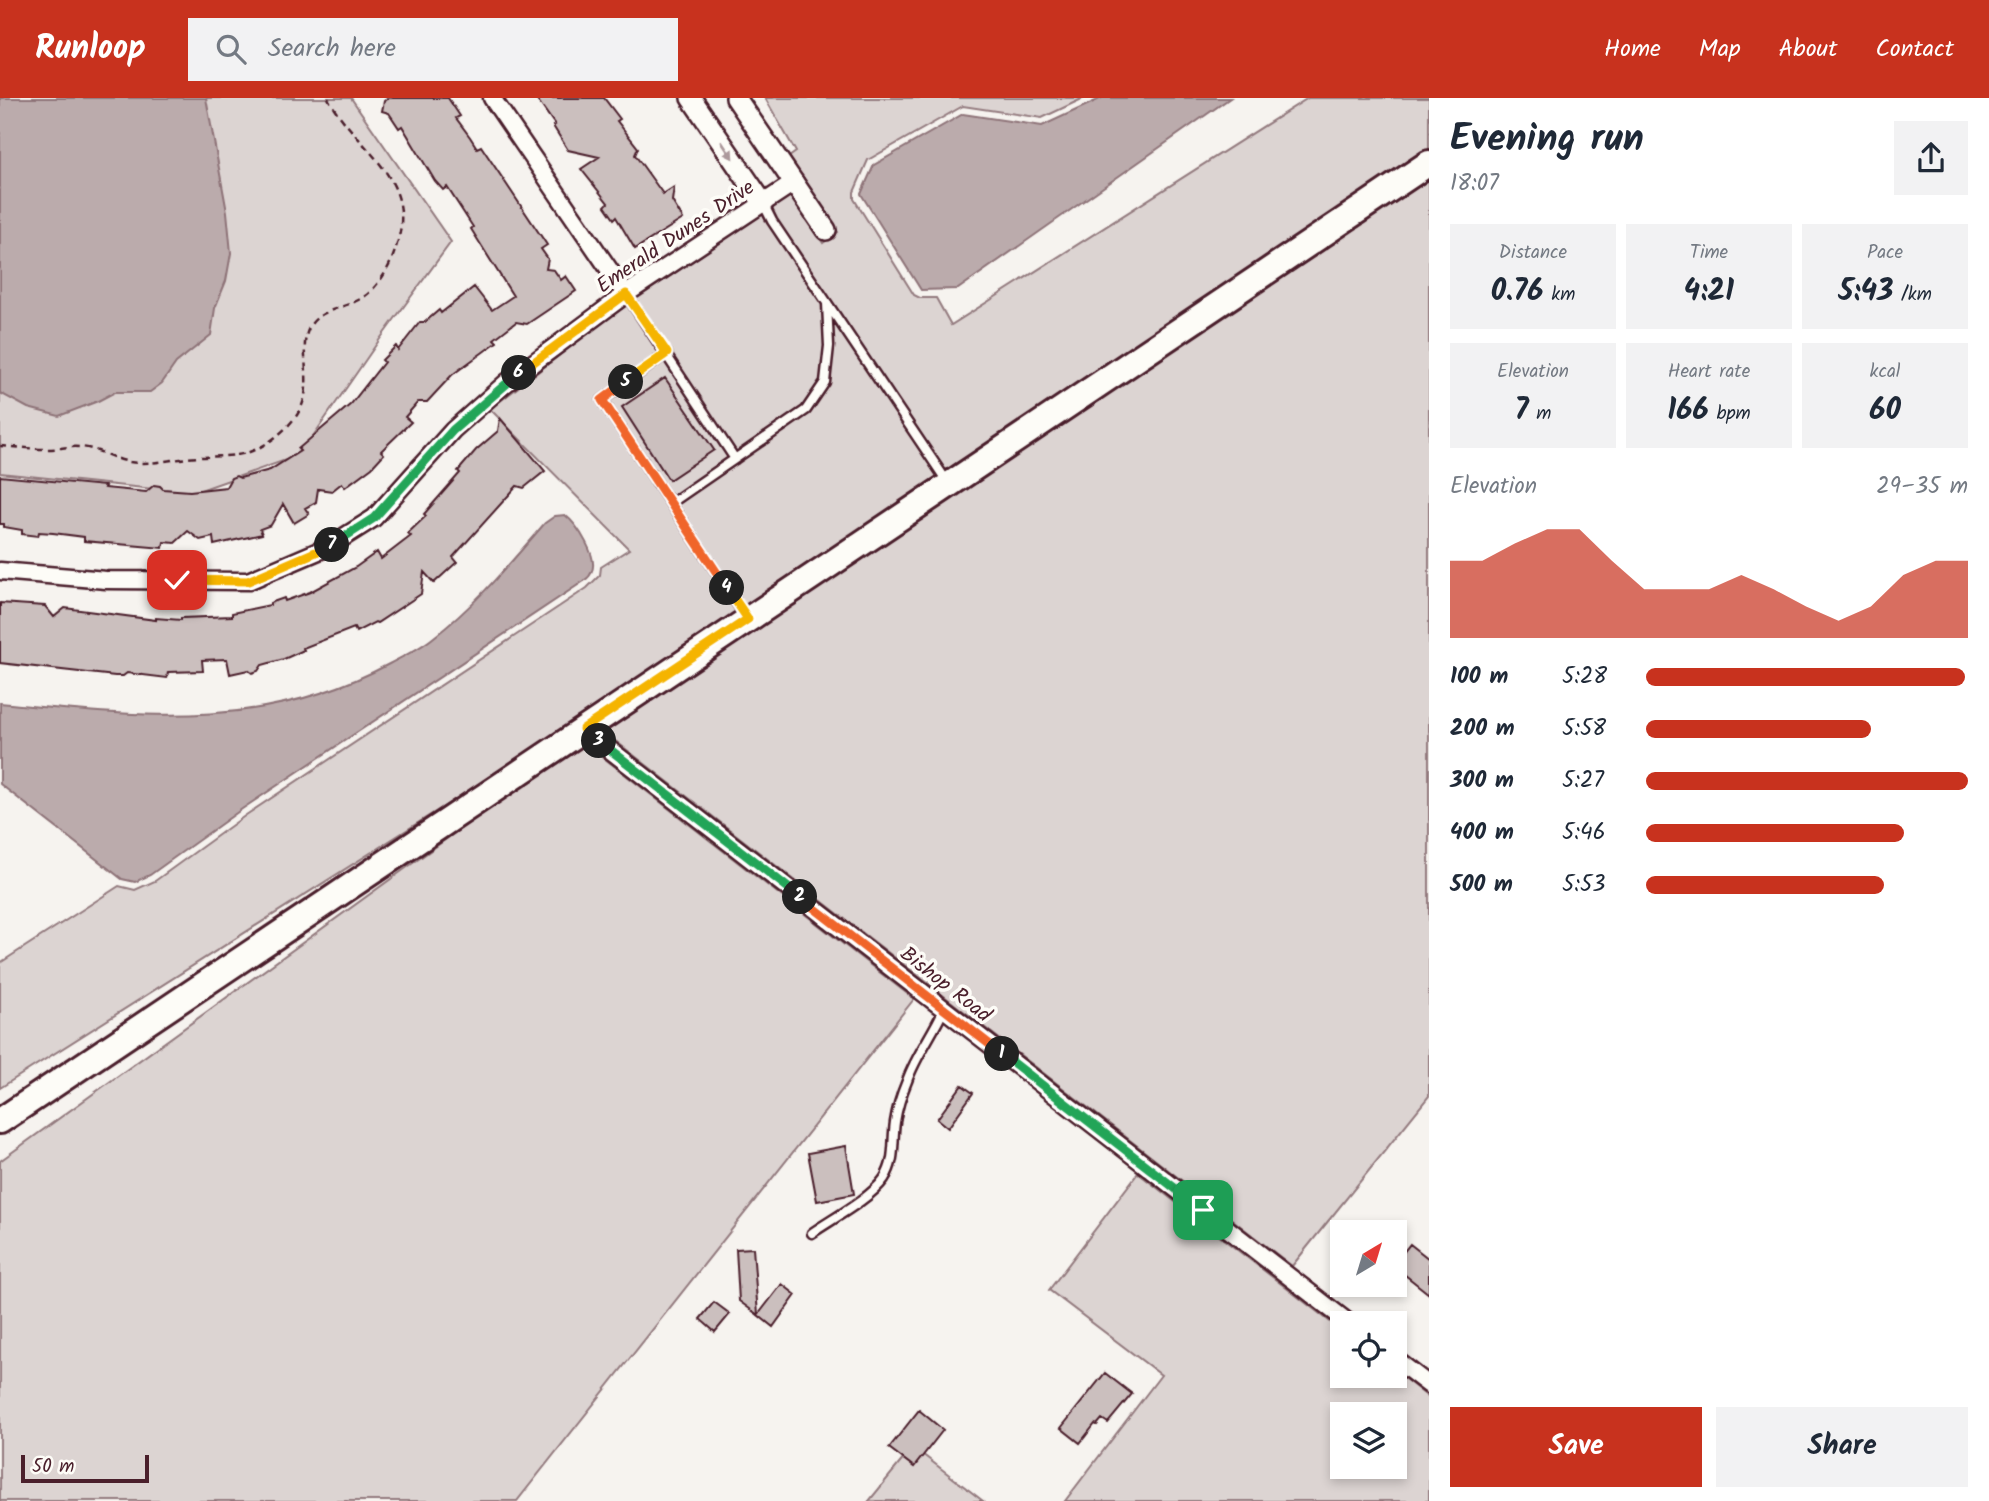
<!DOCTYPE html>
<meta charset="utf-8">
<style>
:root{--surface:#fff;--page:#f2f2f3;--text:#1f2937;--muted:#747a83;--accent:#c8321e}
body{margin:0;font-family:Kalam,sans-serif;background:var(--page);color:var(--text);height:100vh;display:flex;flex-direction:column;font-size:26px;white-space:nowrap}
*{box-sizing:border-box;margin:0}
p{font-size:23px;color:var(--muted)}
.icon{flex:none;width:38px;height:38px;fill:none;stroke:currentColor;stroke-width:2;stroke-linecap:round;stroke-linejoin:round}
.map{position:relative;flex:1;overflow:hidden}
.drawer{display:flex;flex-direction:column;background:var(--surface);width:560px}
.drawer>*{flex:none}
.needle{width:46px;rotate:38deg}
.tools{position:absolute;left:1330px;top:1122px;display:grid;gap:14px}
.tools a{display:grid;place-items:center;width:77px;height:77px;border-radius:0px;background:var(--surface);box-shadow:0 4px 10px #0003;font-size:35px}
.scale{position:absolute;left:21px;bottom:18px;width:128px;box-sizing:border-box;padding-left:7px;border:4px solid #4a1f2b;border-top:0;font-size:19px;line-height:24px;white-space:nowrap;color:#4a1f2b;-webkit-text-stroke:5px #fdfcf7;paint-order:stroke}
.pin{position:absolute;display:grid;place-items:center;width:60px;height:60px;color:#fff;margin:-30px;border-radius:14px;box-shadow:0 4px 10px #0006}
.km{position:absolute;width:35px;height:35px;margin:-18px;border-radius:50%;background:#222;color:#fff;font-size:19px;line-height:35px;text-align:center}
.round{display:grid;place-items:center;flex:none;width:74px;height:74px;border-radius:0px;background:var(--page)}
.head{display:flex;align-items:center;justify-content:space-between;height:119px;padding:0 21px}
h1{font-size:38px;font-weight:700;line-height:52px}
.stats{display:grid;grid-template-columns:repeat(3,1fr);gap:10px;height:119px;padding:7px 21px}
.stats div{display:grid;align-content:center;border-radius:0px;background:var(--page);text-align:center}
.stats b{font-size:30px;font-weight:700}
.stats small{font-size:19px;font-weight:400}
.stats p{font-size:19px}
.chart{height:196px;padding:14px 21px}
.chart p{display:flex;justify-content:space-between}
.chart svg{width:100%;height:126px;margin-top:7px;fill:var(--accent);opacity:.7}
.cta{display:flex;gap:14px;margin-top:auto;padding:14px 21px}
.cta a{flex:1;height:80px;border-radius:0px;background:var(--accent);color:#fff;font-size:28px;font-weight:700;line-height:80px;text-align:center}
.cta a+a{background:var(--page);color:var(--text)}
ul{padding:0 21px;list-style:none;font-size:23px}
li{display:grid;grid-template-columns:112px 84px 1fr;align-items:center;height:52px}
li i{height:18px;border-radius:9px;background:var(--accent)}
header{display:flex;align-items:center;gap:42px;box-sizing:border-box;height:98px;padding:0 35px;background:var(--accent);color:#fff}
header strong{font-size:33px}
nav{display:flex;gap:38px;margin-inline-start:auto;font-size:24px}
.search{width:490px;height:63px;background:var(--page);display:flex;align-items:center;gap:18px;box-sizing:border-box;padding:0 24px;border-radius:0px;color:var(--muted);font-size:26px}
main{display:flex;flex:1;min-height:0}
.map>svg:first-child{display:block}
.green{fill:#dcd4d2;stroke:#937a7e;stroke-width:2;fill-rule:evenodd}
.water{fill:#bbabac;stroke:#8e7378;stroke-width:2}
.building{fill:#cbbfbe;stroke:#4a1f2b;stroke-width:2}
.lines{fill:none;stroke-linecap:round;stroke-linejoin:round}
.service-casing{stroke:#4a1f2b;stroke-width:13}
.minor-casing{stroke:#4a1f2b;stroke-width:21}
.tertiary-casing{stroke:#4a1f2b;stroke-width:24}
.primary-casing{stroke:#4a1f2b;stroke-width:30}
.path{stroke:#4a1f2b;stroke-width:2.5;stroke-dasharray:7 5;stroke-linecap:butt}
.service{stroke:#fdfcf7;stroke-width:8}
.minor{stroke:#fdfcf7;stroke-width:16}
.tertiary{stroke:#fdfcf7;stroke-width:19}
.primary{stroke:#fdfcf7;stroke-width:24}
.oneway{fill:#ac999b}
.split-1-casing{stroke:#fff;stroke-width:14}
.split-2-casing{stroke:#fff;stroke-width:14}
.split-3-casing{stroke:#fff;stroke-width:14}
.split-4-casing{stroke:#fff;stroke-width:14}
.split-5-casing{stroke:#fff;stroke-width:14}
.split-6-casing{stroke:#fff;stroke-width:14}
.split-7-casing{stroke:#fff;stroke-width:14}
.split-8-casing{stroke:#fff;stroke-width:14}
.split-1{stroke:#22a559;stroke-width:9}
.split-2{stroke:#f0652b;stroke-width:9}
.split-3{stroke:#22a559;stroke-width:9}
.split-4{stroke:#f5b400;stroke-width:9}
.split-5{stroke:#f0652b;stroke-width:9}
.split-6{stroke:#f5b400;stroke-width:9}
.split-7{stroke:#22a559;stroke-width:9}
.split-8{stroke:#f5b400;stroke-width:9}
.labels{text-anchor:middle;stroke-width:7;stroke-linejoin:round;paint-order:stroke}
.street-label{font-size:21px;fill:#4a1f2b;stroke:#fdfcf7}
</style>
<header>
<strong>Runloop</strong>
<div class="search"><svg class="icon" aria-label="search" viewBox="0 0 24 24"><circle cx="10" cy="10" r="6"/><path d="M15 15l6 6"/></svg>Search here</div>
<nav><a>Home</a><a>Map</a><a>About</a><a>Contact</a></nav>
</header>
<main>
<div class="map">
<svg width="1429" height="1403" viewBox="0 0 1429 1403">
<rect width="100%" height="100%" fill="#f6f3ef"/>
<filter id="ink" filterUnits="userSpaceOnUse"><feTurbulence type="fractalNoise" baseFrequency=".0143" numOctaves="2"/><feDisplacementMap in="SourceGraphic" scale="14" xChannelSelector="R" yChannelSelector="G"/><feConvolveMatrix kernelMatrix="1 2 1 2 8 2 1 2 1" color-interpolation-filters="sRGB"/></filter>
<g filter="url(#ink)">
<path class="green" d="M0,0h351l100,144 -71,97 -80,116 -108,38 -192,-20z
M765,0h319l-42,20 -79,-12 -95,54 -14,32v7l60,96 6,3h16l15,27 357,-227h121v54l-852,570 -577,366v-125l119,-77 16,4 20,-9 91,-66 341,-227 13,-13 1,-8 28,-18 -139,-140 115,-89 186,-125 32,48 15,-11 -49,-75 7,-5z
M1429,75v923l-137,170 -692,-537z
M582,643l332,258 -397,502h-517v-340z
M1138,1075l204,158v45h53v-5l34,27v103h-364l96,-126 -112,-85zM1342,1316h53v52h-53z
M913,1349l70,54h-114z"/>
<path class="water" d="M0,0h206l21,114 4,41 -5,28 -11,27 -4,27 -35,28 -14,20 -12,9h-35l-17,9 -39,15 -31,-8 -28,-15z
M1102,0h128l-272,191 -37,1 -60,-96 13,-29 89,-51 79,12z
M565,417c12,9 35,44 26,58 -1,4 -5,6 -7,8l-342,228 -92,66 -15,7 -13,-3 -122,-95v-81c139,13 260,30 389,-39 15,-8 32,-16 45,-27 42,-32 76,-74 111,-114l10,-7z"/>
<path class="building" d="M388,0h60l12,18 -4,2 14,19 7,11 4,-2 66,99 -6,4 7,10 -2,10 8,1 7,10 5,-4 10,15 -49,33 -11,-2 -22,17 3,3 -45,33 -25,27h-9l-13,15 6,5 -30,29 3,3 -12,13 -27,20 -3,-4 -10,8 -14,-2 -2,13 -11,6 4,6 -15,9 -11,-19 -12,21 -11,4 2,5 -48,11 -1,-8 -13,3 -12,-9 -13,12 -11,-1 -1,6 -79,-7v-4l-31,-4 -14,-1 -1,4 -16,-2v-4l-18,-3v-3h-4v-48l105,10 -1,2 42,4 8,-7 6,1 3,3 27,2 36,-4 5,-9 5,-2 4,2 30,-8 30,-19 -2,-2 53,-45 33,-42 -2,-2 14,-14 2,4 22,-28h5l14,-12 2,3 33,-26 18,23 21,-14 -42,-67 2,-2 -26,-40 -4,3 -8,-9 -33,-55 -3,2 -10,-15 -7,-2 2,-10z
M536,0h68l16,21 -3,2 21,27 -3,7 28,39 11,-7 -2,14 11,18 -48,30 -19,-32 -2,2 -9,-13 3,-3 -27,-34 18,-12 -31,-7 -15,-24 2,-1z
M665,280l49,72 -45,30 -47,-73z
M500,320l45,53 -21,17 -7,-2 -64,71 4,5 -23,21 -10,-11 -3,22 -44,29 -2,-1 -19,10 -2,-4 -51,20 1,2 -20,9 -22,6 -4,6 -6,2 -4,-3 -18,4 -3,-15 -25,1 1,11 -35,1 -1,6 -40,-5 -4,3h-8l-115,-13v-60l45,3 9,11 11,-9 91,12v-2l25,2v-2l51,-2v-3l38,-8v-2l14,-5 1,3 25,-9 46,-25 21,-15 4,7 30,-23 -3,-3 18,-17 -2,-2 36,-41 -2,-2 18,-21 22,-19z
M962,987l11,8 -25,35 -11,-9z
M846,1048l8,48 -37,7 -9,-48z
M1410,1146l19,15v35l-34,-27v-4z
M753,1150l5,67 -19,-14 -3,-52z
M782,1186l14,11 -23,32 -15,-12z
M714,1204l16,12 -15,18 -15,-13z
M1105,1275l27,21 -24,29 -6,-4 -5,6 -2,-1 -15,19 -19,-15z
M919,1312l24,20 -29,37 -25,-19z"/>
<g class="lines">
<g class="service-casing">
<path id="service" d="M763,105l9,18 176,262
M626,196l109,165
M667,255l-65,47 144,217
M671,405l135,-93 19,-28 4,-36 -2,-43
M812,1135c20,-14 58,-34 72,-54 12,-18 8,-37 11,-57 2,-14 7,-29 12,-41 9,-26 26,-47 37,-72"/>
</g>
<g class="minor-casing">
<path id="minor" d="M492,0l134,196
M0,473l106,9 142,1 80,-34 46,-29 79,-88 53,-47 120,-89 169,-112
M583,631l766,594
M1395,1261l34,26"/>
</g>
<g class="tertiary-casing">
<path id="tertiary" d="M691,0l72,105
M736,0l90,132"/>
</g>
<g class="primary-casing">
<path id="primary" d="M0,1023l1429,-958"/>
</g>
<path class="path" d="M0,348c16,1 32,3 48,3 10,0 21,-3 32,-2 17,1 33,12 50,15 21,3 38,-2 58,-4 16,-2 33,-1 48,-3 23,-2 48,-22 61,-40 21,-32 -3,-68 15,-92 13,-17 42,-14 60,-33 13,-14 20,-28 25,-46 21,-67 -41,-95 -69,-146"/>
<use href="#service" class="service"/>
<use href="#minor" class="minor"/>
<use href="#tertiary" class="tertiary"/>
<use href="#primary" class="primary"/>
</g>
<defs><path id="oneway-solid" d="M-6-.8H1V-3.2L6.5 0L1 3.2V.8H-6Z" transform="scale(1.75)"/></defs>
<use class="oneway" href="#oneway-solid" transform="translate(727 52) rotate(56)"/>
</g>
<g class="lines" filter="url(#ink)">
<g class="split-1-casing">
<path id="split-1" d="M1002,956l201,156"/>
</g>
<g class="split-2-casing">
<path id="split-2" d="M800,799l202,157"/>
</g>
<g class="split-3-casing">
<path id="split-3" d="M599,643l201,156"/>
</g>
<g class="split-4-casing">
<path id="split-4" d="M599,643l-16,-12 165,-110 -21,-31"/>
</g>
<g class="split-5-casing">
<path id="split-5" d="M626,284l-24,18 125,188"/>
</g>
<g class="split-6-casing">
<path id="split-6" d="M519,275l107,-79 41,59 -41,29"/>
</g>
<g class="split-7-casing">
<path id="split-7" d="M332,447l42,-27 79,-88 66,-57"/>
</g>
<g class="split-8-casing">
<path id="split-8" d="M177,482l71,1 84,-36"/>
</g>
<use href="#split-1" class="split-1"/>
<use href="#split-2" class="split-2"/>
<use href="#split-3" class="split-3"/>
<use href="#split-4" class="split-4"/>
<use href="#split-5" class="split-5"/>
<use href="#split-6" class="split-6"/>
<use href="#split-7" class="split-7"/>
<use href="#split-8" class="split-8"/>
</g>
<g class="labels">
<g class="street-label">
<text transform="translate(675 138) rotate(-34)" y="7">Emerald Dunes Drive</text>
<text transform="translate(946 886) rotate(38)" y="7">Bishop Road</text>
</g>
</g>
</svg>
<div class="tools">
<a><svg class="needle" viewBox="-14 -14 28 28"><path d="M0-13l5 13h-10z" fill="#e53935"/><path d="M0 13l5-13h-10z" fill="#747a83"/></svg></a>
<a><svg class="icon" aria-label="locate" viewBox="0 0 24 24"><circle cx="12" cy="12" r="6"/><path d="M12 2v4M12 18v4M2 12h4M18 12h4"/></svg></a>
<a><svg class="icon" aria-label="layers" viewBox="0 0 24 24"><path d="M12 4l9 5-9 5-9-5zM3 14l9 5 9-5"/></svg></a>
</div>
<div class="scale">50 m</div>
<div class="pin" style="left:1203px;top:1112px;background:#1e9e55"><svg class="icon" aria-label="arrive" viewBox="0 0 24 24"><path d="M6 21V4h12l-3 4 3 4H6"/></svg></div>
<div class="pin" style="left:177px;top:482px;background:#d93025"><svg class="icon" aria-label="check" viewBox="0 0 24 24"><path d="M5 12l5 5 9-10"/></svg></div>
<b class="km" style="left:1002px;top:956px">1</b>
<b class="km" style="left:800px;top:799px">2</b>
<b class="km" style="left:599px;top:643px">3</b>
<b class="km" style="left:727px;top:490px">4</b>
<b class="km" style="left:626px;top:284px">5</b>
<b class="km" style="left:519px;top:275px">6</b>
<b class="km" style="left:332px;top:447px">7</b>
</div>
<section class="drawer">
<div class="head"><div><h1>Evening run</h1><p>18:07</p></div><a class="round"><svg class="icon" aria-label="share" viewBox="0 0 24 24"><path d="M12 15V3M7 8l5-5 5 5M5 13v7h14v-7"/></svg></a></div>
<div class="stats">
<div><p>Distance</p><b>0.76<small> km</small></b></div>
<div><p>Time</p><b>4:21</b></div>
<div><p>Pace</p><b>5:43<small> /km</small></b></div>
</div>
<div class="stats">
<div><p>Elevation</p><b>7<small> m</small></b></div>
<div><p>Heart rate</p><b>166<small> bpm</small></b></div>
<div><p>kcal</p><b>60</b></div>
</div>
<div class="chart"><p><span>Elevation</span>29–35 m</p>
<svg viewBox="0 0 160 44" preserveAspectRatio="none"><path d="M0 44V17L10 17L20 11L30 6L40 6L50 17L60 27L70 27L80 27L90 22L100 27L110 33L120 38L130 33L140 22L150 17L160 17V44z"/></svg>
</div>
<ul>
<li><b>100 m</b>5:28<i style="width:99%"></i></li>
<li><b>200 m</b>5:58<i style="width:70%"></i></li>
<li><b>300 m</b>5:27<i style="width:100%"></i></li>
<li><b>400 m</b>5:46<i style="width:80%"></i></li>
<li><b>500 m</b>5:53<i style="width:74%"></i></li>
</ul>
<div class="cta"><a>Save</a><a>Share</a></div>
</section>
</main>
